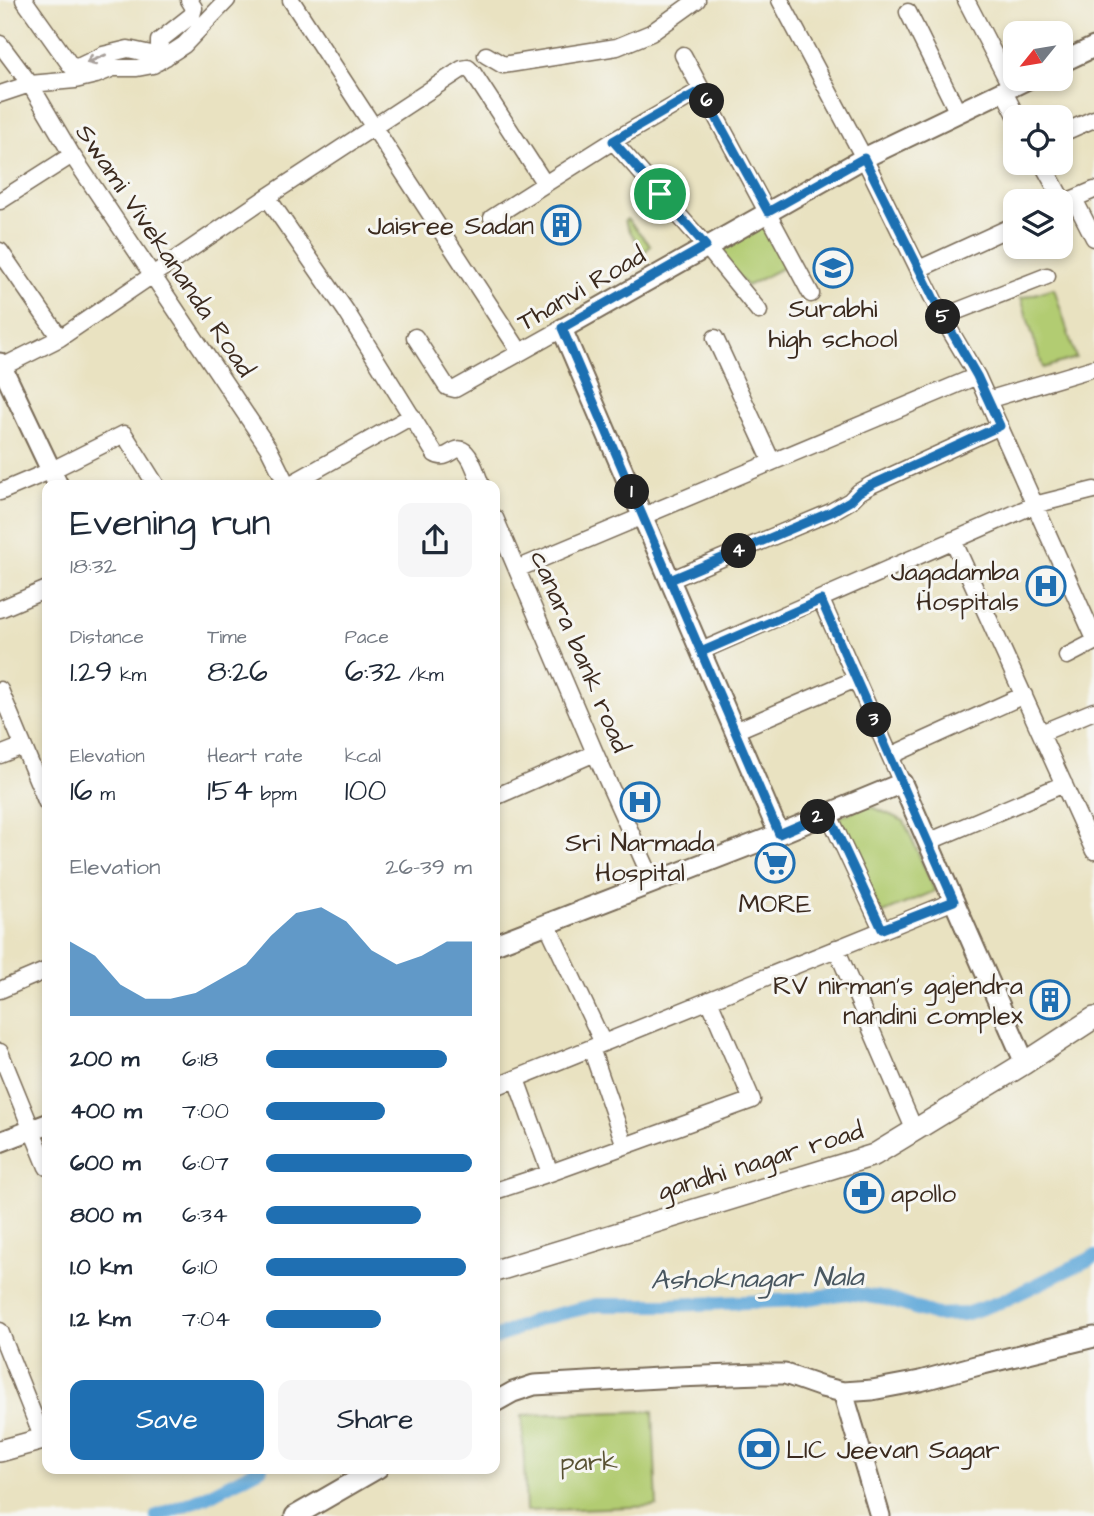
<!DOCTYPE html>
<meta charset="utf-8">
<style>
:root{--surface:#fff;--page:#f6f6f7;--text:#1f2937;--muted:#747a83;--accent:#1f6fb2}
body{margin:0;font-family:"Architects Daughter",sans-serif;background:var(--page);color:var(--text);height:100vh;display:flex;flex-direction:column;font-size:26px;white-space:nowrap}
*{box-sizing:border-box;margin:0}
p{font-size:23px;color:var(--muted)}
.icon{flex:none;width:38px;height:38px;fill:none;stroke:currentColor;stroke-width:2;stroke-linecap:round;stroke-linejoin:round}
.map{position:relative;flex:1;overflow:hidden}
.panel{position:absolute;left:42px;top:480px;width:458px;height:994px;display:flex;flex-direction:column;background:var(--surface);border-radius:14px;box-shadow:0 4px 10px #0003}
.panel>*{flex:none}
.needle{width:46px;rotate:240deg}
.fabs{position:absolute;left:1003px;top:21px;display:grid;gap:14px}
.fabs a{display:grid;place-items:center;width:70px;height:70px;border-radius:14px;background:var(--surface);box-shadow:0 4px 10px #0003;font-size:35px}
.pin{position:absolute;display:grid;place-items:center;width:60px;height:60px;color:#fff;margin:-30px;border:4px solid #fff;border-radius:50%;box-shadow:0 2px 7px #0007}
.km{position:absolute;width:35px;height:35px;margin:-18px;border-radius:50%;background:#222;color:#fff;font-size:19px;line-height:35px;text-align:center}
.round{display:grid;place-items:center;flex:none;width:74px;height:74px;border-radius:14px;background:var(--page)}
.head{display:flex;align-items:center;justify-content:space-between;height:119px;padding:0 28px}
h1{font-size:38px;font-weight:600;line-height:52px}
.figures{display:grid;grid-template-columns:repeat(3,1fr);gap:10px;height:119px;padding:7px 28px}
.figures div{display:grid;align-content:center}
.figures b{font-size:30px;font-weight:600}
.figures small{font-size:19px;font-weight:400}
.figures p{font-size:19px}
.chart{height:196px;padding:14px 28px}
.chart p{display:flex;justify-content:space-between}
.chart svg{width:100%;height:126px;margin-top:7px;fill:var(--accent);opacity:.7}
.cta{display:flex;gap:14px;margin-top:auto;padding:14px 28px}
.cta a{flex:1;height:80px;border-radius:14px;background:var(--accent);color:#fff;font-size:28px;font-weight:600;line-height:80px;text-align:center}
.cta a+a{background:var(--page);color:var(--text)}
ul{padding:0 28px;list-style:none;font-size:23px}
li{display:grid;grid-template-columns:112px 84px 1fr;align-items:center;height:52px}
li i{height:18px;border-radius:9px;background:var(--accent)}
.map>svg:first-child{display:block}
.green{fill:#b2cc72;stroke:#767b48;stroke-width:2}
.lines{fill:none;stroke-linecap:round;stroke-linejoin:round}
.canal{stroke:#64aada;stroke-width:14}
.minor-casing{stroke:#786a57;stroke-width:19}
.tertiary-casing{stroke:#786a57;stroke-width:23}
.secondary-casing{stroke:#786a57;stroke-width:24}
.minor{stroke:#fff;stroke-width:16}
.tertiary{stroke:#fff;stroke-width:19}
.secondary{stroke:#fff;stroke-width:21}
.oneway{stroke:#a79f9a}
.route-casing{stroke:#fff;stroke-width:14}
.route{stroke:#1f6fb2;stroke-width:9}
.labels{text-anchor:middle;stroke-width:6;stroke-linejoin:round;paint-order:stroke}
.poi-label{font-size:26px;fill:#3b2a1e;stroke:#f6f6f2;text-anchor:end}
.street-label{font-size:26px;fill:#3b2a1e;stroke:#f6f6f2}
.park-label{font-size:26px;fill:#595233;stroke:#f6f6f2}
.water-label{font-size:28px;font-style:italic;fill:#495760;stroke:#f6f6f2}
</style>
<div class="map">
<svg width="1094" height="1516" viewBox="0 0 1094 1516">
<rect width="100%" height="100%" fill="#f6f6f2"/>
<filter id="ink" filterUnits="userSpaceOnUse"><feTurbulence type="fractalNoise" baseFrequency=".0143" numOctaves="2"/><feDisplacementMap in="SourceGraphic" scale="14" xChannelSelector="R" yChannelSelector="G"/><feConvolveMatrix kernelMatrix="1 2 1 2 8 2 1 2 1" color-interpolation-filters="sRGB"/></filter>
<filter id="wash" filterUnits="userSpaceOnUse"><feTurbulence type="fractalNoise" baseFrequency=".00686" numOctaves="4" result="noise"/><feDisplacementMap in="SourceGraphic" scale="28" xChannelSelector="R" yChannelSelector="G"/><feGaussianBlur stdDeviation="1.57" result="paint"/><feColorMatrix in="noise" values="0 0 0 0 0 0 0 0 0 0 0 0 0 0 0 0 0 1.4 0 .05"/><feComposite in="paint" operator="in"/></filter>
<g filter="url(#wash)">
<rect width="100%" height="100%" fill="#e9e2c1"/>
<path class="green" d="M627,219l24,27 -8,7 -19,-32z
M769,223l21,41 -43,22 -32,-34z
M1054,288l22,70 -33,10 -22,-70z
M868,805l36,16 31,70 -54,23 -44,-96z
M653,1411l4,95 -131,5 -4,-96z"/>
<g class="lines">
<path class="canal" d="M495,1338l43,-19 58,-14h76l124,-5 51,-7 40,6 49,16 29,-1 38,-13 91,-44
M157,1516l48,-19 56,-29"/>
</g>
</g>
<g filter="url(#ink)">
<g class="lines">
<g class="minor-casing">
<path id="minor" d="M24,0l47,66 7,1 25,-12 25,-6 23,5 7,8
M291,0l229,352
M780,0l84,158 78,159 35,59 117,261
M966,0l45,87
M908,12l50,101
M0,44l30,40 42,71 197,294 18,36
M486,55l17,10 114,-18 34,-14 46,-33
M683,55l128,239
M166,57l-7,-12v-4l33,-26 2,-7 -5,-8
M1003,90l14,27
M0,94l30,-10 45,-4 21,-5 17,-7h24l16,-3 31,-20 43,-45
M1060,134l34,-15
M613,141l93,105 53,65
M1042,163l22,40
M267,197l79,114 89,143c14,9 20,-13 31,-1 7,7 11,22 15,32
M1074,199l20,39
M0,201l72,-46
M1066,202l28,-12
M492,218l53,-34
M0,251l60,87
M919,269l96,-44
M942,317l105,-41
M415,337l32,50 8,2 107,-60
M715,338l57,124
M0,368l60,-30 207,-141 195,-128 6,-1 5,5 72,111 68,-43 88,-51
M987,400l107,-32
M289,485l123,-69
M0,492l52,-22 72,-36 32,51
M495,518l100,235 58,129
M953,540l141,311
M517,569l460,-193
M670,580l161,-68 19,-11 9,-9 12,-7 129,-59
M821,600l81,183
M0,609l47,-20
M701,651l333,-146 60,-15
M1067,656l27,-14
M0,690l47,113
M735,731l121,-52
M1041,733l53,-22
M0,755l23,-9
M890,756l134,-61
M495,797l100,-44
M828,813l54,116
M928,842l136,-58
M547,924l56,119
M836,948l79,183
M0,990l47,-20
M591,1048l34,98
M0,1052l47,115
M516,1079l34,94
M495,1087l459,-186
M495,1191l55,-18 202,-73 -43,-100
M0,1331l43,108"/>
</g>
<g class="tertiary-casing">
<path id="tertiary" d="M1060,63l34,-16
M0,363l58,122
M779,834l-217,-505 302,-171 164,-79
M495,944l284,-110 123,-51 123,280
M0,1142l47,-18
M843,1392l37,124
M495,1402l18,-10 21,-7 143,-8 83,-3h25l37,13 21,5 29,-2 48,-9 59,-16 115,-28
M295,1516l83,-48"/>
</g>
<g class="secondary-casing">
<path id="secondary" d="M495,1271l379,-116 151,-92 69,-45
M0,1451l47,-13"/>
</g>
<use href="#minor" class="minor"/>
<use href="#tertiary" class="tertiary"/>
<use href="#secondary" class="secondary"/>
</g>
<defs><path id="oneway-shaft" d="M-6 0H5M1.5-3L5.5 0L1.5 3" fill="none" stroke-width="1.6" stroke-linecap="round" stroke-linejoin="round" transform="scale(1.75)"/></defs>
<use class="oneway" href="#oneway-shaft" transform="translate(96 59) rotate(157)"/>
</g>
<g class="lines" filter="url(#ink)">
<g class="route-casing">
<path id="route" d="M660,194l46,52 -144,82 217,506 49,-21 54,116 72,-28 -133,-301 -120,52 -31,-72 161,-68 19,-11 9,-9 12,-7 129,-59 -23,-50 -34,-59 -79,-159 -96,54 -67,-122 -88,51 47,53"/>
</g>
<use href="#route" class="route"/>
</g>
<defs>
<g id="building-ring" transform="scale(2.0125)"><circle r="9.5" fill="#f6f6f2" stroke="#1f6fb2" stroke-width="1.5"/><path d="M-4-6H4V6H1V3H-1V6H-4ZM-2.5-4.3h1.7v1.8h-1.7ZM.8-4.3h1.7v1.8H.8ZM-2.5-1h1.7V.8h-1.7ZM.8-1h1.7V.8H.8Z" fill="#1f6fb2"/></g>
<g id="school-ring" transform="scale(2.0125)"><circle r="9.5" fill="#f6f6f2" stroke="#1f6fb2" stroke-width="1.5"/><path d="M0-5L7-2L0 1L-7-2ZM-4 1L0 2.5L4 1V4Q0 6-4 4Z" fill="#1f6fb2"/></g>
<g id="hospital-ring" transform="scale(2.0125)"><circle r="9.5" fill="#f6f6f2" stroke="#1f6fb2" stroke-width="1.5"/><path d="M-5-5h3v3.5h4V-5h3V5h-3V1.5h-4V5h-3Z" fill="#1f6fb2"/></g>
<g id="supermarket-ring" transform="scale(2.0125)"><circle r="9.5" fill="#f6f6f2" stroke="#1f6fb2" stroke-width="1.5"/><path d="M-6-5.5h2.5l.6 2H6L4.5 2H-2.5L-4.4-4H-6ZM-1.5 3.2a1.3 1.3 0 1 0 .1 0ZM3 3.2a1.3 1.3 0 1 0 .1 0Z" fill="#1f6fb2"/></g>
<g id="pharmacy-ring" transform="scale(2.0125)"><circle r="9.5" fill="#f6f6f2" stroke="#1f6fb2" stroke-width="1.5"/><path d="M-2-6h4v4h4v4h-4v4h-4v-4h-4v-4h4Z" fill="#1f6fb2"/></g>
<g id="bank-ring" transform="scale(2.0125)"><circle r="9.5" fill="#f6f6f2" stroke="#1f6fb2" stroke-width="1.5"/><path d="M-6-4H6V4H-6ZM0-2.3a2.3 2.3 0 1 0 0 4.6a2.3 2.3 0 1 0 0-4.6Z" fill="#1f6fb2"/></g>
</defs>
<g fill-rule="evenodd">
<use href="#building-ring" x="561" y="225"/>
<use href="#school-ring" x="833" y="268"/>
<use href="#hospital-ring" x="1046" y="586"/>
<use href="#hospital-ring" x="640" y="802"/>
<use href="#supermarket-ring" x="775" y="863"/>
<use href="#building-ring" x="1050" y="1000"/>
<use href="#pharmacy-ring" x="864" y="1193"/>
<use href="#bank-ring" x="759" y="1449"/>
</g>
<g class="labels">
<g class="poi-label">
<text x="534" y="234">Jaisree Sadan</text>
<text x="833" y="317" text-anchor="middle">Surabhi<tspan x="833" dy="30">high school</tspan></text>
<text x="1019" y="580">Jagadamba<tspan x="1019" dy="30">Hospitals</tspan></text>
<text x="640" y="851" text-anchor="middle">Sri Narmada<tspan x="640" dy="30">Hospital</tspan></text>
<text x="775" y="912" text-anchor="middle">MORE</text>
<text x="1023" y="994">RV nirman's gajendra<tspan x="1023" dy="30">nandini complex</tspan></text>
<text x="891" y="1202" text-anchor="start">apollo</text>
<text x="786" y="1458" text-anchor="start">LIC Jeevan Sagar</text>
</g>
<g class="street-label">
<text transform="translate(166 250) rotate(56)" y="9">Swami Vivekananda Road</text>
<text transform="translate(581 288) rotate(-30)" y="9">Thanvi Road</text>
<text transform="translate(581 651) rotate(67)" y="9">canara bank road</text>
<text transform="translate(760 1160) rotate(-17)" y="9">gandhi nagar road</text>
</g>
<g class="park-label">
<text x="589" y="1470">park</text>
</g>
<g class="water-label">
<text transform="translate(757 1277) rotate(-1)" y="10">Ashoknagar Nala</text>
</g>
</g>
</svg>
<div class="fabs">
<a><svg class="needle" viewBox="-14 -14 28 28"><path d="M0-13l5 13h-10z" fill="#e53935"/><path d="M0 13l5-13h-10z" fill="#747a83"/></svg></a>
<a><svg class="icon" aria-label="locate" viewBox="0 0 24 24"><circle cx="12" cy="12" r="6"/><path d="M12 2v4M12 18v4M2 12h4M18 12h4"/></svg></a>
<a><svg class="icon" aria-label="layers" viewBox="0 0 24 24"><path d="M12 4l9 5-9 5-9-5zM3 14l9 5 9-5"/></svg></a>
</div>
<div class="pin" style="left:660px;top:194px;background:#1e9e55"><svg class="icon" aria-label="arrive" viewBox="0 0 24 24"><path d="M6 21V4h12l-3 4 3 4H6"/></svg></div>
<b class="km" style="left:632px;top:492px">1</b>
<b class="km" style="left:818px;top:817px">2</b>
<b class="km" style="left:874px;top:720px">3</b>
<b class="km" style="left:739px;top:551px">4</b>
<b class="km" style="left:943px;top:317px">5</b>
<b class="km" style="left:707px;top:101px">6</b>
<section class="panel">
<div class="head"><div><h1>Evening run</h1><p>18:32</p></div><a class="round"><svg class="icon" aria-label="share" viewBox="0 0 24 24"><path d="M12 15V3M7 8l5-5 5 5M5 13v7h14v-7"/></svg></a></div>
<div class="figures">
<div><p>Distance</p><b>1.29<small> km</small></b></div>
<div><p>Time</p><b>8:26</b></div>
<div><p>Pace</p><b>6:32<small> /km</small></b></div>
</div>
<div class="figures">
<div><p>Elevation</p><b>16<small> m</small></b></div>
<div><p>Heart rate</p><b>154<small> bpm</small></b></div>
<div><p>kcal</p><b>100</b></div>
</div>
<div class="chart"><p><span>Elevation</span>26–39 m</p>
<svg viewBox="0 0 160 44" preserveAspectRatio="none"><path d="M0 44V18L10 23L20 33L30 38L40 38L50 36L60 31L70 26L80 16L90 8L100 6L110 11L120 21L130 26L140 23L150 18L160 18V44z"/></svg>
</div>
<ul>
<li><b>200 m</b>6:18<i style="width:88%"></i></li>
<li><b>400 m</b>7:00<i style="width:58%"></i></li>
<li><b>600 m</b>6:07<i style="width:100%"></i></li>
<li><b>800 m</b>6:34<i style="width:75%"></i></li>
<li><b>1.0 km</b>6:10<i style="width:97%"></i></li>
<li><b>1.2 km</b>7:04<i style="width:56%"></i></li>
</ul>
<div class="cta"><a>Save</a><a>Share</a></div>
</section>
</div>
